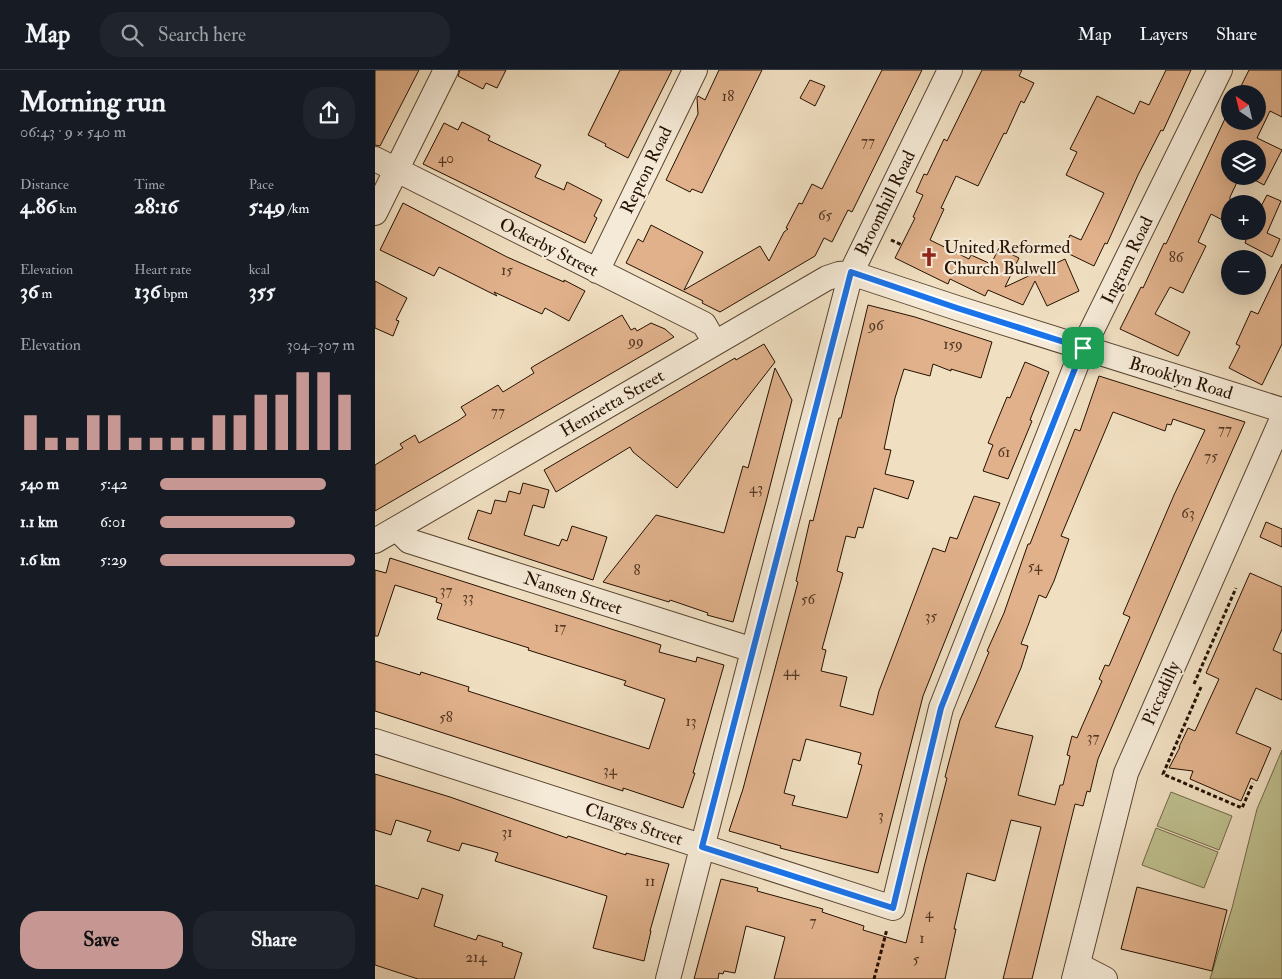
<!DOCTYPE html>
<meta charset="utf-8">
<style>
:root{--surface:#171b24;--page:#20242c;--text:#f1f3f6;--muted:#9ea1a6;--line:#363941;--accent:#c59692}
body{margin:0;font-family:"IM FELL Double Pica",serif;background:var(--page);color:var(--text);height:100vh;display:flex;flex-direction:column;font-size:19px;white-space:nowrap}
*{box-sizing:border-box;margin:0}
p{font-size:16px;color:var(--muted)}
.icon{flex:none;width:28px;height:28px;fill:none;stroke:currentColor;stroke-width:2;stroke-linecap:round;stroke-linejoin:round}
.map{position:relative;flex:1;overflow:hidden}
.side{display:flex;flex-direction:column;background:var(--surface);width:375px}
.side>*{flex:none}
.needle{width:32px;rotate:325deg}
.tools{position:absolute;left:846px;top:15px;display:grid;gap:10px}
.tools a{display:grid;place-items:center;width:45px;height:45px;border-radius:50%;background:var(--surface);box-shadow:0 5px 20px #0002;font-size:25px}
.pin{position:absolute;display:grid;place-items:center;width:42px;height:42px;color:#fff;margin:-21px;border-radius:10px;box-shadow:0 2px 8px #0006}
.round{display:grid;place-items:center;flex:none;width:52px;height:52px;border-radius:20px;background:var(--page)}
.headline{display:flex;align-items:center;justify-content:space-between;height:85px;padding:0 20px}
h1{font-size:28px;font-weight:700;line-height:38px}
.figures{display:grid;grid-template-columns:repeat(3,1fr);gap:8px;height:85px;padding:5px 20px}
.figures div{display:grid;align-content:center}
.figures b{font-size:21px;font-weight:700}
.figures small{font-size:14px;font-weight:400}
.figures p{font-size:14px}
.chart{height:140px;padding:10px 20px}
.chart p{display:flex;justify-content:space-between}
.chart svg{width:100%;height:90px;margin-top:5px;stroke:var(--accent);stroke-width:6}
.action{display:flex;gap:10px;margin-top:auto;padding:10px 20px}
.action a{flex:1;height:58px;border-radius:20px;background:var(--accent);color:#111;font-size:20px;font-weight:700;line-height:58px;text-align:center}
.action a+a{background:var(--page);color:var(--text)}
ul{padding:0 20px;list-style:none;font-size:16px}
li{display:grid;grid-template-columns:80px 60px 1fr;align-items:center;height:38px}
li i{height:12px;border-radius:6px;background:var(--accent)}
header{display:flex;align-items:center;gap:30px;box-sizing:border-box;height:70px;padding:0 25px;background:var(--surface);border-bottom:1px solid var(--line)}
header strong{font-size:24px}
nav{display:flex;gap:28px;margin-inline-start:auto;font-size:18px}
.search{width:350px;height:45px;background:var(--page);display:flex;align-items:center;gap:12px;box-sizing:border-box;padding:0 18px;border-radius:20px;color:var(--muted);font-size:19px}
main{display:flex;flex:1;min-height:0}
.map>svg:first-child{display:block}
.green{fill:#bfc08f;stroke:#726848}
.building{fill:#e0b18b;stroke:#251000;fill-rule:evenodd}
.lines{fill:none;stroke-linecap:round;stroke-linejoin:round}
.minor-casing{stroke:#584430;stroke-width:26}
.path{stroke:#251000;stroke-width:3;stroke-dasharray:4 2.5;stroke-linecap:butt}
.minor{stroke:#f5ead7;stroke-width:24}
.route-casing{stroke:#fff;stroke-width:10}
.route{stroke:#1a73e8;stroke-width:6}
.labels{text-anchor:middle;stroke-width:4.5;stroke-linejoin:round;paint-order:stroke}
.number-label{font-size:15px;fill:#543823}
.street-label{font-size:18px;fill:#251000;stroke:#f5ead7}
.poi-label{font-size:18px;fill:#251000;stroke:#f5ead7;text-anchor:start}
</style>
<header>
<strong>Map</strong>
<div class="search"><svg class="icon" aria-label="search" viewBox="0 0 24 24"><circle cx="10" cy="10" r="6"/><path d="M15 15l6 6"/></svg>Search here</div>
<nav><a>Map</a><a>Layers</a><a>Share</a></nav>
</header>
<main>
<section class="side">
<div class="headline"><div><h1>Morning run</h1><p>06:43 · 9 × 540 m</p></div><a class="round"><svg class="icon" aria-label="share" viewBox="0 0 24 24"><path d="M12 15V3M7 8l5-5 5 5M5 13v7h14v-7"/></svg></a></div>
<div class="figures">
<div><p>Distance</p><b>4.86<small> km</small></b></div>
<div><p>Time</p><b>28:16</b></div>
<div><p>Pace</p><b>5:49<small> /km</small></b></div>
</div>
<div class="figures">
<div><p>Elevation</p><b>36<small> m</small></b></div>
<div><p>Heart rate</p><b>136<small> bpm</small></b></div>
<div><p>kcal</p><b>355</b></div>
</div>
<div class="chart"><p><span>Elevation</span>304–307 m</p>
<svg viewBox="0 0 160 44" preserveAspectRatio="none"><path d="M5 44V27M15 44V38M25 44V38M35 44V27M45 44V27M55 44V38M65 44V38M75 44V38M85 44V38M95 44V27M105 44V27M115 44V17M125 44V17M135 44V6M145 44V6M155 44V17"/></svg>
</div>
<ul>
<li><b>540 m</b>5:42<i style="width:85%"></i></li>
<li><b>1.1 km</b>6:01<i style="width:69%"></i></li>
<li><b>1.6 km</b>5:29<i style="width:100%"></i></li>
</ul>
<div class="action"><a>Save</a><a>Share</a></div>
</section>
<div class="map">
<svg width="907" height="909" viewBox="0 0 907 909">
<rect width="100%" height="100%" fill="#f0dfc1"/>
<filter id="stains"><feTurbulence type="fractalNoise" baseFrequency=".004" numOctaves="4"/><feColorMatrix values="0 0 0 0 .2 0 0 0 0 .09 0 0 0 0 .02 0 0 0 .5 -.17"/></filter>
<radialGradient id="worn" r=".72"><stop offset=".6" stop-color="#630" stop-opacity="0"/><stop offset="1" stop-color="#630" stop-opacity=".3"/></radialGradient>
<path class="green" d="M907,680v229h-72l22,-71 25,-99z
M796,722l61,24 -13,34 -62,-24z
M781,758l62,24 -14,36 -62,-23z"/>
<path class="building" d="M0,0h44l-39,76 -5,-1z
M85,0h46l-9,18 -11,-5 -3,6 -25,-13z
M245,0h52l-44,88 -23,-12 1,-2 -18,-9z
M344,0h43l-60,123 -10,-4 -2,3 -24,-12 32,-66 -1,-16 1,-2 7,4z
M507,0h40l-70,142 -4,-2 -16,32 -8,-4 -9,18 -95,56 -18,-9 1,-2 -77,-38 12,-24 5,3 8,-17 52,27 -19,38 76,-44 9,15 15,-29 4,-3 -2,-1 13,-25 3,1 10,-20 10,5z
M607,0h40l-3,6 15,7 -10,20 -3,-2 -15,33 -2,-1 -26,53 -22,-10 -15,32 3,1 -14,31 39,19 2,-4 20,9 8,-16 20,10 -14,29 60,-28 14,32 -32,15 -12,-25 -12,24 -35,-15 -3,6 -35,-17 -2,5 -53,-26 20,-40 -2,-1 10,-22 -7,-3 8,-18 3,1 17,-36 3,2z
M791,0h25l-28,61 -2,-1 -23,45 -31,69 -2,-1 -11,23 -31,-15 7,-16 11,5 23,-47 -38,-18 11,-23 -7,-3 27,-53 37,18 6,-13 9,4z
M874,0h33v47l-12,-6 -13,27 25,12 -18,35 -17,-9h10v-27h-27v27h10l-10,21v27l-19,-10 -13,28 8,4 -23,47 -13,-6 -15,27 35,18 -12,24 -58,-27 21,-42 2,1 21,-45 2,1 64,-136v13h27v-27h-20z
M435,10l15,6 -10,20 -15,-8z
M87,52l28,14 -2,4 53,25 -6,12 29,13 3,-8 35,18 -8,16 3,2 -12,25 -162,-79 21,-41 14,7z
M892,125l14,6 -14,32 13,6 -8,18 -27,-14 4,-12h8v-17z
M28,133l104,54 57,25v-2l21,11 -16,30 -24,-13 -3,6 -48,-22 3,4 -58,-29 -5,9 -54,-26z
M907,194v80l-20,41 -33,-17 11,-22 -4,-2 15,-33 7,3z
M0,211l32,17 -11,22 3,1 -6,15 -18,-8z
M493,235l47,12 77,25 -11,36 -30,-9v2l-18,-7 -3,12 -26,-7 -9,29 -11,51 7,1 -6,24 29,7 -6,18 -34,-11 -11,40 -5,-1 -3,11 -9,-2 -9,35 6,2 -21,76 4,1 -5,21 26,6 -7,29 33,9 6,-24 54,-143 12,4 5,-15 7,2 17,-43 26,7 -77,193 -45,177 -98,-25 1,-2 -52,-15 14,-42 30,-113 25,-94 -2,-1 14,-61 3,1 26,-103h2zM431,669l55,14 -3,11 4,1 -15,53 -55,-13 3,-9 -11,-3 9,-34 7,2z
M247,245l9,15 4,-2 2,3 14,-8 14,6 9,8 -299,174v-46l28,-17 -3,-4 15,-9 4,8 40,-23 7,-5 -5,-8 37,-22 5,7 31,-19 -3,-5 3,-2z
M389,274l11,18 -98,126 -44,-36 -3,-5 -74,45 -12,-22 191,-112 1,2z
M650,292l24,10 -19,48 2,1 -24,58 -25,-8 10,-26 -5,-2 19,-46 3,1z
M400,298l17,32 -26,102 -33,120 -26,-7 1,-2 -38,-13 -1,2 -66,-20 53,-67 68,18 19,-67 5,2z
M724,306l146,46 -56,126 -91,211 -8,33 -3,-1 -4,15 -8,-2 -43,175h-29l38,-152 -30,-7 -16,61 -28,-8 -13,56h2l-11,50h-171l11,-42 -39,-11 -11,47 -11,-2 -1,3 -4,-1 -1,6h-24l27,-100 37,9 -1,3 66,18 -1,3 42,14 -1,4 43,13 18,-76 23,-89 -2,-1 15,-57 17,-39 12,-29 -2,-1 17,-38 24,-69h2l45,-115 5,2zM738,342l52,19 2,-7 4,1 2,-6 32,11 -31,65 -51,119 7,3 -21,49 -4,-1 -6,14 3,2 -19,43 -6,14 -5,-2 -5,19 3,1 -7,29h-3l-5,20 -37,-10 15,-59 -38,-9 26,-59 7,-22 -7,-2 8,-21 10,-28 7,3 8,-17 15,-42 -8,-3z
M148,413l26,7 -5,18 -11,-3 -9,30 35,11 3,-7 5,2 5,-15 35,11 -14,43 -125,-41 10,-29 13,4 4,-14 11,2 3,-11 11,3z
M891,452l16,7v18l-22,-10z
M15,488l271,87 -2,7 37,10 1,-5 27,8 -31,108h2l-12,35 -60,-20v3l-248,-80v-50l45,14 1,-3 48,15 -1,4 181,58 16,-50 -41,-14 2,-4 -98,-31 1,-2 -92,-29 5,-15 -6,-2 1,-4 -42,-13 -17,51h-3v-66l11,3z
M875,503l32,14v42l-9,21 9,4v46l-26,-12 -20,45 35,15 -14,33 -6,-3 -10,23 -51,-22 3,-8 -24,-3 11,-21h-1l9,-19 7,3 24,-52 -13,-6z
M0,704l75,23 117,41 1,-2 58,19v-2l43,11 -19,67h1l-7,30 -51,-13 14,-52 -112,-35 3,-8 -17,-5 -19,-5 -3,8 -32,-10 4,-10 -35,-11 -5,15 -16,-5z
M0,815l43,14 4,-11 21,7 -9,31 42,14 2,-5 25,8 -1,3 20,7 -8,26h-96l-43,-14z
M762,817l90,23 -15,61 -91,-22z"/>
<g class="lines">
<g class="minor-casing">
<path id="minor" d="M0,89l329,165 11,19
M0,143l71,-143
M222,201l98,-201
M22,459l12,12 344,109
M0,471l452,-263 12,-4 12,-1 106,35 325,102
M0,671l518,167 48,-200 142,-360 137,-278
M703,895l27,14
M293,909l183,-706 99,-203
M699,909l52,-206 156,-354"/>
</g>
<path class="path" d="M516,170l11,5
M819,614l42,-96
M826,617l-38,87 79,34 11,-25
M499,909l13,-50"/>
<use href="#minor" class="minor"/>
</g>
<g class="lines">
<g class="route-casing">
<path id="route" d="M476,202l106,36 126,40 -142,360 -48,200 -191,-61z"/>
</g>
<use href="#route" class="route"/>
</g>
<defs>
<g id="church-bare" transform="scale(1.5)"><path d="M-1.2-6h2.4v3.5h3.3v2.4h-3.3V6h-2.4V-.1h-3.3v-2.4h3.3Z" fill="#8f2418" stroke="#f5ead7" stroke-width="2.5" paint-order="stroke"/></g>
</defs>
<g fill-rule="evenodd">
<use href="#church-bare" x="554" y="187"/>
</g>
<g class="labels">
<g class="number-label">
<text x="353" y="31">18</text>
<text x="493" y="76">77</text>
<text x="71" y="93">40</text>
<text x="450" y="150">65</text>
<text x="801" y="192">86</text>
<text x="132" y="205">15</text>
<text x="501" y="260">96</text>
<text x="261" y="276">99</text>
<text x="578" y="279">159</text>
<text x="123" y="346">77</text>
<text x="850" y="364">77</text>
<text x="629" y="387">61</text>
<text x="836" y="391">75</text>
<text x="381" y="423">43</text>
<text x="813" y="448">63</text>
<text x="660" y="501">54</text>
<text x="262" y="505">8</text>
<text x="71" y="525">37</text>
<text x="93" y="532">33</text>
<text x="433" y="534">56</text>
<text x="556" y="551">35</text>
<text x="185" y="562">17</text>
<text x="416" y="606">44</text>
<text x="71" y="652">58</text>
<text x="316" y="656">13</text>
<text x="718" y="672">37</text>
<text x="235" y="705">34</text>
<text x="506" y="750">3</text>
<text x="132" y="767">31</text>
<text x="275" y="816">11</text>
<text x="554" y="848">4</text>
<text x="438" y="856">7</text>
<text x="547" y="873">1</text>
<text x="101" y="892">214</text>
<text x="541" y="894">5</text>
</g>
<g class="street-label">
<text transform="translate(271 100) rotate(-64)" y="6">Repton Road</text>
<text transform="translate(510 133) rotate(-64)" y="6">Broomhill Road</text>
<text transform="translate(174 177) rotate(27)" y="6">Ockerby Street</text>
<text transform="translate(752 190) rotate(-64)" y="6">Ingram Road</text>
<text transform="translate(806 308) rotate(17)" y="6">Brooklyn Road</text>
<text transform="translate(237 333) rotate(-30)" y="6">Henrietta Street</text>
<text transform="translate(198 523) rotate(18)" y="6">Nansen Street</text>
<text transform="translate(786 623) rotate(-66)" y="6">Piccadilly</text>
<text transform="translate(259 754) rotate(18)" y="6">Clarges Street</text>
</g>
<g class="poi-label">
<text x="569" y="183">United Reformed<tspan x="569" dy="21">Church Bulwell</tspan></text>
</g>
</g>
<rect width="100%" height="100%" filter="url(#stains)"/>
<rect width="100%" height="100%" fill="url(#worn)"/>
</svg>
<div class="tools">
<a><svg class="needle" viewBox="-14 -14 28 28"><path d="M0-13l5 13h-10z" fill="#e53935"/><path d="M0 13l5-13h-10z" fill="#9ea1a6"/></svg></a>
<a><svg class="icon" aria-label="layers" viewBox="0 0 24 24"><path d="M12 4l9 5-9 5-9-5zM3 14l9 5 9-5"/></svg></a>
<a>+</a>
<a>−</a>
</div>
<div class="pin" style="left:708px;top:278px;background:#1e9e55"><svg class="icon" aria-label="arrive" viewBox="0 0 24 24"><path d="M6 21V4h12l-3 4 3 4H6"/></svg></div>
</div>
</main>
